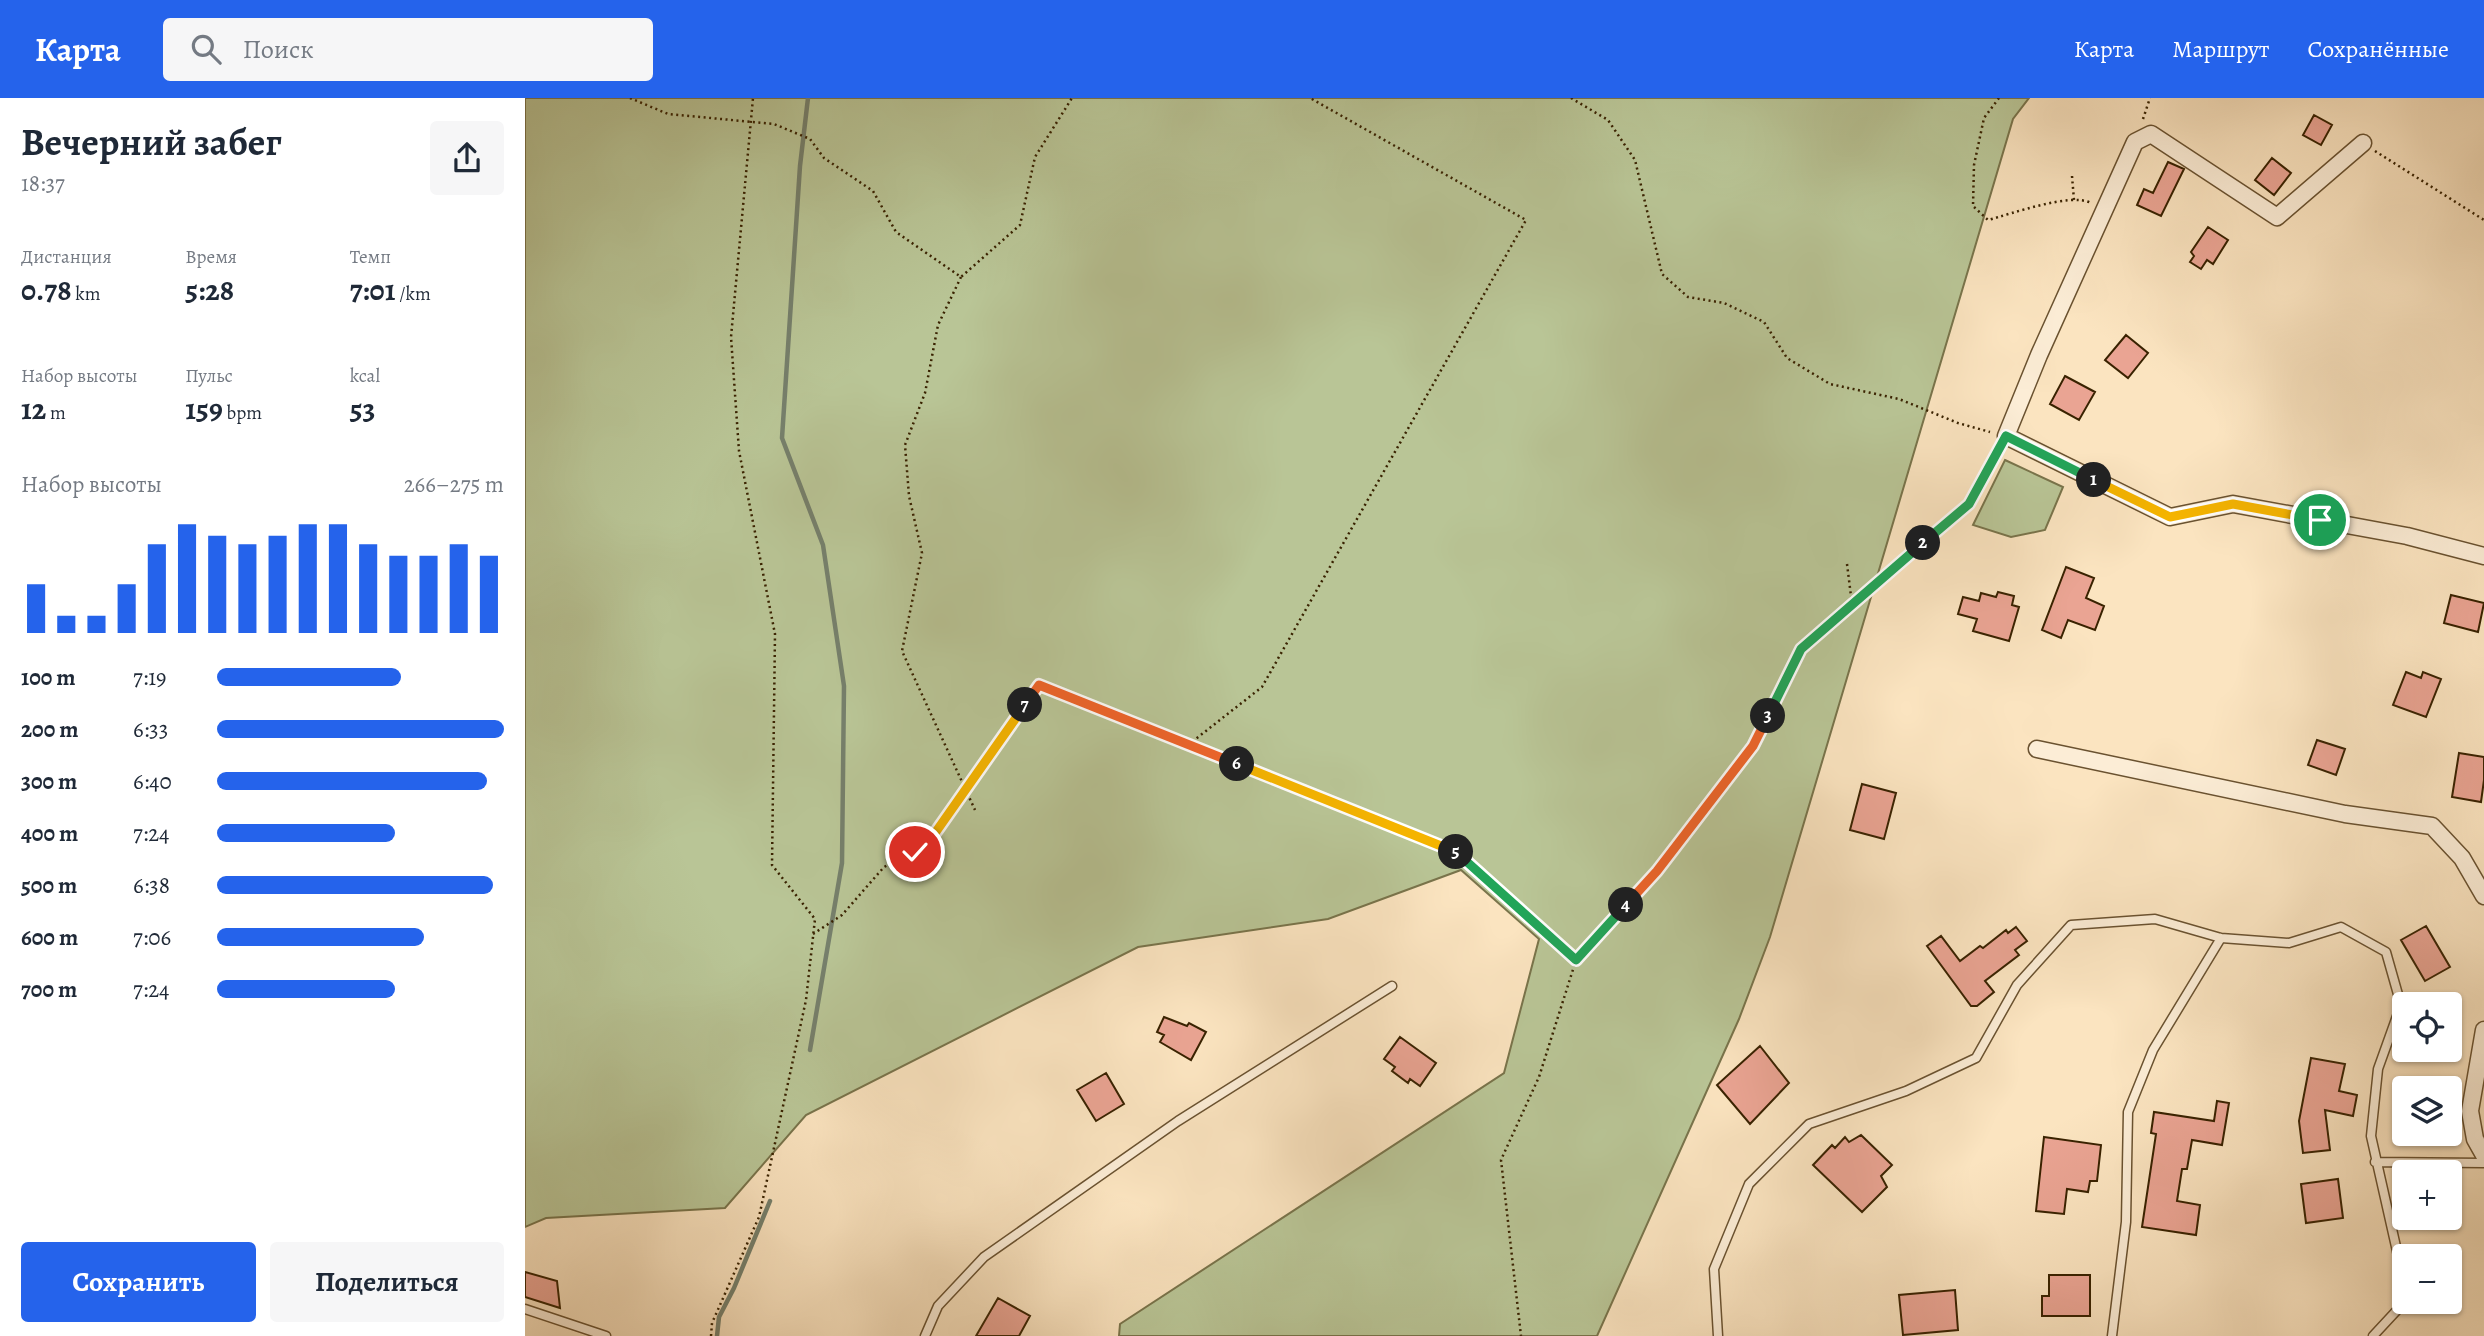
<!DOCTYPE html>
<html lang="ru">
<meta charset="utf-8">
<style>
:root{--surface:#fff;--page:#f6f6f7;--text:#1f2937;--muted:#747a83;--accent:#2563eb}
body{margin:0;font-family:Alegreya,serif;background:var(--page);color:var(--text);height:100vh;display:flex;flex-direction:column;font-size:26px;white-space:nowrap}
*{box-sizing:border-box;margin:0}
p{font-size:23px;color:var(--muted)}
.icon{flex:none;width:38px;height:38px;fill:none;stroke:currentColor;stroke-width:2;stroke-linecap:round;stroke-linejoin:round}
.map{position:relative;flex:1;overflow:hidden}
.drawer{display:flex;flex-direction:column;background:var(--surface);width:525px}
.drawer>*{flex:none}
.fabs{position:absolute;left:1867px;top:894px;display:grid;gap:14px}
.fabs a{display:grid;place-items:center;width:70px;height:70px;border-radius:7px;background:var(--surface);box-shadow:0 2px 5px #0004;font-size:35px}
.pin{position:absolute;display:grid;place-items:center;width:60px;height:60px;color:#fff;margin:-30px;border:4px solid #fff;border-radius:50%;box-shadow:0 2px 7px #0007}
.km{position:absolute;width:35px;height:35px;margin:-18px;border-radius:50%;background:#222;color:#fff;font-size:19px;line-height:35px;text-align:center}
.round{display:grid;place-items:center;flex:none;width:74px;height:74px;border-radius:7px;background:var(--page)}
.summary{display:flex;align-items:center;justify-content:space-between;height:119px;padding:0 21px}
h1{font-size:38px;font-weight:700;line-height:52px}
.metrics{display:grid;grid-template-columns:repeat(3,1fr);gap:10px;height:119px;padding:7px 21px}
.metrics div{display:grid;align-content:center}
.metrics b{font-size:30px;font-weight:700}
.metrics small{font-size:19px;font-weight:400}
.metrics p{font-size:19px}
.chart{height:196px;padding:14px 21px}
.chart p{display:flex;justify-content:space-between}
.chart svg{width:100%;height:126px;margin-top:7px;stroke:var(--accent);stroke-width:6}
.action{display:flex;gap:14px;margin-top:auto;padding:14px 21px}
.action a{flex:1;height:80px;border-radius:7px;background:var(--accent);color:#fff;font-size:28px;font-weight:700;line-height:80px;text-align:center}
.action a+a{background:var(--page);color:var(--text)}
ul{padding:0 21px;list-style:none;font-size:23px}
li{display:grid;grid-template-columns:112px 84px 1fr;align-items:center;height:52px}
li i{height:18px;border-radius:9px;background:var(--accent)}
header{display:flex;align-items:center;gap:42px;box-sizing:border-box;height:98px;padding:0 35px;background:var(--accent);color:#fff}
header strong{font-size:33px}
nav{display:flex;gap:38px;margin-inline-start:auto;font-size:24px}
.search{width:490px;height:63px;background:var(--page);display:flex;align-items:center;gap:18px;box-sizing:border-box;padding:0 24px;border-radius:7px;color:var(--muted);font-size:26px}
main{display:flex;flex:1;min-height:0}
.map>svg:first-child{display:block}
.green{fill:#b9c596;stroke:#79744b;stroke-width:2}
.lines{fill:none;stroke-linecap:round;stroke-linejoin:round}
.stream{stroke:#76806c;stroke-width:4.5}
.building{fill:#eaa493;stroke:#392200;stroke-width:2}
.lane-casing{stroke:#6a5230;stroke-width:11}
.street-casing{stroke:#6a5230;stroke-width:19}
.path{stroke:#392200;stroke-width:2.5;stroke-dasharray:2 3.5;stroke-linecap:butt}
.lane{stroke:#fcedd6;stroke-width:8}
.street{stroke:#fcedd6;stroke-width:16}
.split-1-casing{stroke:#fff;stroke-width:14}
.split-2-casing{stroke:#fff;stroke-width:14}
.split-3-casing{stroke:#fff;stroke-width:14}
.split-4-casing{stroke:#fff;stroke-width:14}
.split-5-casing{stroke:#fff;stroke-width:14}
.split-6-casing{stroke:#fff;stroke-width:14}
.split-7-casing{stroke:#fff;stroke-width:14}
.split-8-casing{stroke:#fff;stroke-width:14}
.split-1{stroke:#f5b400;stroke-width:9}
.split-2{stroke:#22a559;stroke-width:9}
.split-3{stroke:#22a559;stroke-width:9}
.split-4{stroke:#f0652b;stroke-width:9}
.split-5{stroke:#22a559;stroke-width:9}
.split-6{stroke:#f5b400;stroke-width:9}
.split-7{stroke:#f0652b;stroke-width:9}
.split-8{stroke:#f5b400;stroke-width:9}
</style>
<header>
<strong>Карта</strong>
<div class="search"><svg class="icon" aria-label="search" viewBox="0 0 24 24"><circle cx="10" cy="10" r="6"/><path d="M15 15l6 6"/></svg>Поиск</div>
<nav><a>Карта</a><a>Маршрут</a><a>Сохранённые</a></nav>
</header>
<main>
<section class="drawer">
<div class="summary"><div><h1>Вечерний забег</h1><p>18:37</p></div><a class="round"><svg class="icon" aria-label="share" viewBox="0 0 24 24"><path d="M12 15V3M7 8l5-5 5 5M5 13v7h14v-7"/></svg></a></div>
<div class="metrics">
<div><p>Дистанция</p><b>0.78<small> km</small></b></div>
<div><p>Время</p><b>5:28</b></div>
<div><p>Темп</p><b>7:01<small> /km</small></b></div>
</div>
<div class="metrics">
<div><p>Набор высоты</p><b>12<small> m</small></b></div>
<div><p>Пульс</p><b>159<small> bpm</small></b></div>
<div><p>kcal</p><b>53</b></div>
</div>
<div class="chart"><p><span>Набор высоты</span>266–275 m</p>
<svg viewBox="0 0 160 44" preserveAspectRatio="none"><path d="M5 44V27M15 44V38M25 44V38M35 44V27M45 44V13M55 44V6M65 44V10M75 44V13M85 44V10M95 44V6M105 44V6M115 44V13M125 44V17M135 44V17M145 44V13M155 44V17"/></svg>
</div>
<ul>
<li><b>100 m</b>7:19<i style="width:64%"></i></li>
<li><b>200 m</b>6:33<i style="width:100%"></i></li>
<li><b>300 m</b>6:40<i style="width:94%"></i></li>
<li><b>400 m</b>7:24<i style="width:62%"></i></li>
<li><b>500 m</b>6:38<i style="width:96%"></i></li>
<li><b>600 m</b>7:06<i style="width:72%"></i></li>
<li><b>700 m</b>7:24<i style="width:62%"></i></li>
</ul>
<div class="action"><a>Сохранить</a><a>Поделиться</a></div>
</section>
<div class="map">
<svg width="1959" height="1238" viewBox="0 0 1959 1238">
<rect width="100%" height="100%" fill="#fbe4c0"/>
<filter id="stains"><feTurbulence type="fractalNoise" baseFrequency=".00286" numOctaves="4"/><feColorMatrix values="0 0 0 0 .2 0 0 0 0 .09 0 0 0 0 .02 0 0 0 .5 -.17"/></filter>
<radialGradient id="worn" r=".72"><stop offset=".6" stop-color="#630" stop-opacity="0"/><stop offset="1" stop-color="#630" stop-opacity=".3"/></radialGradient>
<path class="green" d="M0,0h1504l-16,21 -243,818 -31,82 -142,317h-478l1,-12 384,-251 35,-134 -78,-69 -133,49 -190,28 -332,168 -81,93 -179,10 -21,9z
M1480,362l58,27 -18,43 -34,7 -38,-12z"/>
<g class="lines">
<path class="stream" d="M283,0l-8,68 -18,272 41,107 21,141 -2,177 -32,187
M192,1238l2,-19 15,-29 36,-87"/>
</g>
<path class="building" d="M1789,17l18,10 -11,20 -18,-10z
M1747,60l19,15 -17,22 -19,-15z
M1643,64l16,7 -23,47 -24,-11 7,-16 9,4z
M1683,129l20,13 -15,24 -6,-4 -6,9 -11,-7 4,-6 -3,-4z
M1601,237l22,18 -20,25 -23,-18z
M1540,278l30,16 -16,28 -29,-16z
M1541,469l28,11 -8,20 18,8 -9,24 -27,-10 -7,18 -19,-8z
M1473,494l16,4 -2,9 7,2 -10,34 -36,-10 4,-12 -19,-5 5,-17 16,4 2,-8 15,4z
M1926,497l33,8 -6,29 -34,-9z
M1881,574l15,6 2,-6 18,7 -15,38 -33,-12z
M1792,642l28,9 -9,26 -28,-10z
M1934,655l25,4v23l-3,22 -29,-5z
M1337,686l34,9 -12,46 -34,-9z
M1901,828l24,41 -25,14 -24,-41z
M1491,829l11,14 -12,9 4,5 -34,26 9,11 -17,14h-6l-44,-60 14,-10 19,25 20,-15 3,2 23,-18 2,3z
M639,919l23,9 2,-3 17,9 -15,28 -31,-18 4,-7 -7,-3z
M875,939l36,26 -16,23 -10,-7 -2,4 -16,-12 3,-4 -11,-8z
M1235,948l29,37 -39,41 -33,-39z
M1786,960l34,6 -6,27 18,4 -4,21 -28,-6 5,40 -27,3 -4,-32z
M581,975l18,31 -28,17 -19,-31z
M1692,1003l12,2 -7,42 -30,-5 -5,29h-5l-5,32 23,4 -4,30 -54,-8 14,-93 -5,-1 3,-21 60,9z
M1336,1037l31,30 -11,11 6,11 -25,25 -49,-47 19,-20 3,3 10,-11 4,5z
M1519,1039l57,8 -4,36h-7l-2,11 -21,-3 -3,25 -28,-3z
M1813,1081l5,39 -37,5 -5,-39z
M0,1174l32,9 3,27 -35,-11z
M1524,1177h41v41h-48v-20h7z
M1430,1192l3,40 -55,5 -4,-40z
M473,1200l32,18 -11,20h-43z"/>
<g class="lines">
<g class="lane-casing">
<path id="lane" d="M1850,1064l109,1
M0,1211l81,27
M400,1238l13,-30 46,-49 194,-136 214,-135
M1193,1238l-4,-67 35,-85 60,-60 97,-33 70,-33 41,-73 54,-60 84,-6 66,19 68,5 52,-16 45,25 15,53 -23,64 -7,67 28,124v48l-26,28
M1587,1238l14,-114 2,-110 25,-62 68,-112"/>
</g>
<g class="street-casing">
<path id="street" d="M1838,45l-86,74 -126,-83 -16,8 -96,213 -33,81 164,81 63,-13 174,32 77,20
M1512,651l308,65 87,12 30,32 22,38
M1959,932l-14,81 5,28 9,16"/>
</g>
<path class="path" d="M105,0l38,16 106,10 36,15 14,19 49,33 23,41 65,45 59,-52 15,-68 37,-59
M1046,0l37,22 27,40 27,114 26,23 36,6 40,19 23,36 43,26 69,15 59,24 32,9
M1474,0l-15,20 -10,47 -1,41 15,14c23,-6 83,-28 103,-17
M1618,21l7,-21
M1850,53l109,69
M1547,78l2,24
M436,179l-23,48 -13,68 -20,52 4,51 13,57 -20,98 73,159
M1322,466l5,40
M663,647l74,-58 264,-467 -216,-122
M288,836l29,-19 42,-48 31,-16 18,-15 106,-151 422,169 115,106 -37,117 -38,83 20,176
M1051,862l81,-89 96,-125 48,-97 168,-145 30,-55
M186,1238l1,-13 47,-106 47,-217 9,-81 -43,-54 3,-231 -36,-183 -8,-114 22,-239"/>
<use href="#lane" class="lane"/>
<use href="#street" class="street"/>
</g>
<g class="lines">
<g class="split-1-casing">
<path id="split-1" d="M1569,382l76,37 63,-13 87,16"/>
</g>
<g class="split-2-casing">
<path id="split-2" d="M1398,445l46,-39 37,-68 88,44"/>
</g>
<g class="split-3-casing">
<path id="split-3" d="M1243,618l33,-67 122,-106"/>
</g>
<g class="split-4-casing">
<path id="split-4" d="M1101,807l31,-34 96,-125 15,-30"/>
</g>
<g class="split-5-casing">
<path id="split-5" d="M931,754l120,108 50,-55"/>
</g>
<g class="split-6-casing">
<path id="split-6" d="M712,666l219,88"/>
</g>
<g class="split-7-casing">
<path id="split-7" d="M500,607l14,-20 198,79"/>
</g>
<g class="split-8-casing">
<path id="split-8" d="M390,754l18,-16 92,-131"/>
</g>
<use href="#split-1" class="split-1"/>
<use href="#split-2" class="split-2"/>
<use href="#split-3" class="split-3"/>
<use href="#split-4" class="split-4"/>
<use href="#split-5" class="split-5"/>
<use href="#split-6" class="split-6"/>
<use href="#split-7" class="split-7"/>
<use href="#split-8" class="split-8"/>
</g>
<rect width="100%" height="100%" filter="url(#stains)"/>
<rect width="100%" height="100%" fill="url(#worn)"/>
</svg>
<div class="fabs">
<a><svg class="icon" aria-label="locate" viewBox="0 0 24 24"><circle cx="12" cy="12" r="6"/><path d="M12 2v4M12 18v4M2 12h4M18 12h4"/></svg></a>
<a><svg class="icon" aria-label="layers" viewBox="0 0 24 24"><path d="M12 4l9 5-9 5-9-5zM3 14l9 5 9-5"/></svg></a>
<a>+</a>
<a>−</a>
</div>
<div class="pin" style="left:1795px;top:422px;background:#1e9e55"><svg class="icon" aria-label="arrive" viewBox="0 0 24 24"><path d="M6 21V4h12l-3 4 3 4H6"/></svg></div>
<div class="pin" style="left:390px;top:754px;background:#d93025"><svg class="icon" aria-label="check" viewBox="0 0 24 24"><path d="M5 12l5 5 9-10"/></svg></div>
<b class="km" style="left:1569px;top:382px">1</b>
<b class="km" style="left:1398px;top:445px">2</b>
<b class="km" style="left:1243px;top:618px">3</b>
<b class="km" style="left:1101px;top:807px">4</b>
<b class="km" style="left:931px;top:754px">5</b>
<b class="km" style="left:712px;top:666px">6</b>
<b class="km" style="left:500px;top:607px">7</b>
</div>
</main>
